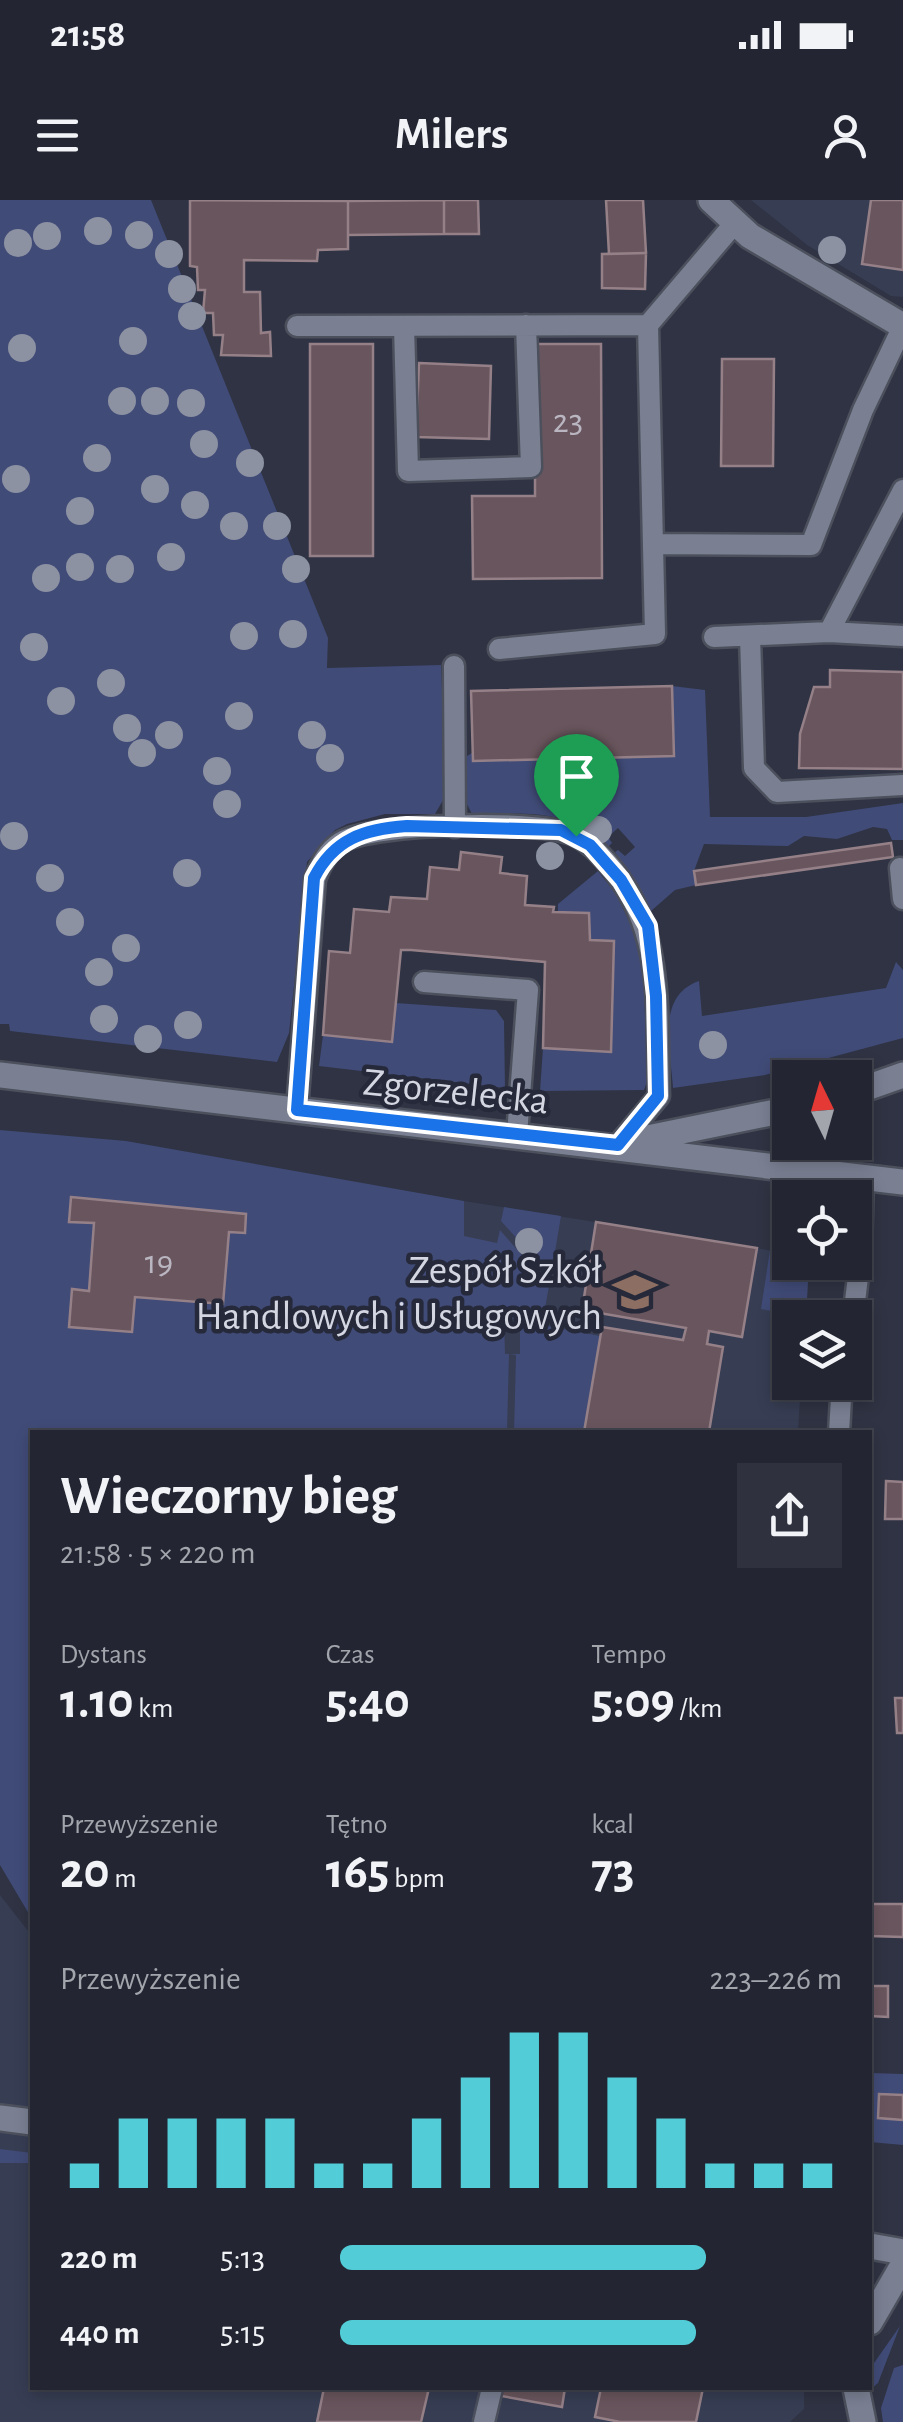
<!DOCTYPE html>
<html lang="pl">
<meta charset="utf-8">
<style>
:root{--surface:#232632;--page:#2f323e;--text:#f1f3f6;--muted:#a3a5ac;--line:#40434d;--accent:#52ccd6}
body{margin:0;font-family:"Alegreya Sans",sans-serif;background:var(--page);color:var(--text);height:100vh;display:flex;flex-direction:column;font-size:38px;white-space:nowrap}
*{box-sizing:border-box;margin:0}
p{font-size:32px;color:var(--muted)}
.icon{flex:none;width:55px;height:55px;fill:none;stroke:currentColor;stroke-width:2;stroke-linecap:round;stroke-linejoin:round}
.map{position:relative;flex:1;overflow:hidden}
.side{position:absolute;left:30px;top:1230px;width:842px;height:960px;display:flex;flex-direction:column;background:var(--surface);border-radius:0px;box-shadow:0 5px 15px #0003,0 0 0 2px var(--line)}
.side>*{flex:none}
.needle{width:65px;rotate:355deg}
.fabs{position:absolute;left:772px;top:860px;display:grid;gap:20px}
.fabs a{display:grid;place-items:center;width:100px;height:100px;border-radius:0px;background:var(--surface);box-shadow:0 5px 15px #0003,0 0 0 2px var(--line);font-size:50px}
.pin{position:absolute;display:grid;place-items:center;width:85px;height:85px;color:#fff;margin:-102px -42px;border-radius:50% 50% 50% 0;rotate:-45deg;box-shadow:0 0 10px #0007}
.pin .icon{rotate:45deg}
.round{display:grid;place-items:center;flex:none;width:105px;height:105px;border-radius:0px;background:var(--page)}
.summary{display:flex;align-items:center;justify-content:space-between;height:170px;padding:0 30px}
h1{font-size:55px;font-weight:700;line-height:75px}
.stats{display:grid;grid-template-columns:repeat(3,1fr);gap:15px;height:170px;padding:10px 30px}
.stats div{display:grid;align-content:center}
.stats b{font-size:50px;font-weight:700}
.stats small{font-size:28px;font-weight:400}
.stats p{font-size:28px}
.chart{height:280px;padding:20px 30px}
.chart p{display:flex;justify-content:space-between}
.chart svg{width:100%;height:180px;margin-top:10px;stroke:var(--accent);stroke-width:6}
ul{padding:0 30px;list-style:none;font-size:32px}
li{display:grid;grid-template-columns:160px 120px 1fr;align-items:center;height:75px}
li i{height:25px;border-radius:12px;background:var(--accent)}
.status{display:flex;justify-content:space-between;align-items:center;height:70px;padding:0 50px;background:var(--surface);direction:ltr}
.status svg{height:28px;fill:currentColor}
header{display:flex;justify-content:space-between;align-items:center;height:130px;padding:0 30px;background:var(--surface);font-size:45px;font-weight:700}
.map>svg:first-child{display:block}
.built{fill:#373d53}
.green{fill:#404b77;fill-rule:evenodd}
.building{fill:#69555d;stroke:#958088;stroke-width:2.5}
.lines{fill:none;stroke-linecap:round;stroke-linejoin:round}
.lane-casing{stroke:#4c505d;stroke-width:25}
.street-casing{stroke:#4c505d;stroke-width:30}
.secondary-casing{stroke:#4c505d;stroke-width:30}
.lane{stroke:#7a8092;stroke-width:20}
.street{stroke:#7a8092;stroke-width:25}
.secondary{stroke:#7a8092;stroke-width:25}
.tree{fill:#8c92a2}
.route-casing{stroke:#fff;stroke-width:20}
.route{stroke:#1a73e8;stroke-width:12}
.labels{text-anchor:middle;stroke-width:9;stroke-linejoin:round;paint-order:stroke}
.number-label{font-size:35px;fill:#b9b6c1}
.street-label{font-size:40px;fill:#d4d7e2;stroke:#252939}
.poi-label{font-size:40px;fill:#d4d7e2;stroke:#252939;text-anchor:end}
</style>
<div class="status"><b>21:58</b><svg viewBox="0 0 49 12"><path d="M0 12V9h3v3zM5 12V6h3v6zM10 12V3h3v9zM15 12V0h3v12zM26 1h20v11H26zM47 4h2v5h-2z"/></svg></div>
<header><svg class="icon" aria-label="menu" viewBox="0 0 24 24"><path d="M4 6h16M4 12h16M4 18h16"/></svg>Milers<svg class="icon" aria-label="person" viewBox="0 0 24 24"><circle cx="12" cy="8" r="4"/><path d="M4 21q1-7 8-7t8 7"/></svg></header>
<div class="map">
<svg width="903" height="2222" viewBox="0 0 903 2222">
<rect width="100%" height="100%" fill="#2f3343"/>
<path class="built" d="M751,0h152v97l-12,-1 -84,-51z
M464,1001l281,45 45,8v8l19,1 -3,54 -16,1v64l11,1 -3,49h-338z
M0,1695l32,41v452h772v21l-14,13h-790z"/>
<path class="green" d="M0,0h151l177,438 -1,30 114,-3 5,130 -11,19h-50l-38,10 -12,6 -28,32 -18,171 -12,29 -267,-31 -1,-7h-9z
M672,486l33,4 5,127h96l97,-14v37h-11l-5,-11 -14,-2 -36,12 -33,-3 -16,10 -84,-2 -10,27 2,14 -21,5 -24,21 -36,-59 3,-2 7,6 10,-9 -17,-19 -10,9 4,6 -4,4c-38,-40 -85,-33 -136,-33l-10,-20v-35l10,-6 1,8 201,-5z
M598,671l18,23 27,56 4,132 -3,8 -104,1 3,-43 67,4 4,-111 -24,-1 -1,-27 -31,-1v-8z
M896,762l7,8v68l-138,37 -92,13c-2,-37 -18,-92 26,-107l3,35 184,-28z
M396,803l100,7 8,11 1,67 -186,-22 4,-31 69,7z
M0,930l126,11 338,60v35l33,7 3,-13 49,56 -7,39 58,11 -16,96h-70l2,-77 -7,-1 -2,78h-475v487l-32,-54zM71,997l175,17 -1,18h-16l-6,72 -88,-7 -3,35 -62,-5 2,-37 17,1 5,-68 -25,-2zM504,1119h16v35h-15z
M504,1007l57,9 -10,60 -50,-55z
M770,1050l20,4v8l19,1 -3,54 -45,-8z
M870,1873l33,1v71l-33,-3z
M0,1949l32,4v10h-32z
M900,2126l-22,57 -9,8 5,-28z
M903,2165v57h-20l-2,-14 13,-40z"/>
<path class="building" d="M190,0l158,1v48l-30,1 -1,11 -73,-1v32h16l1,41 9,-1 1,24 -50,-1 2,-20h-9l-1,-22h-10l2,-23h-7l-1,-23 -7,-1z
M444,0v34l-96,1v-34z
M444,0h34l1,34h-35z
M606,0h37l3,53 -37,1z
M871,0h32v70l-41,-6z
M646,53l-1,36 -43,-1v-34z
M310,144h63v212h-63z
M535,144h66l1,234 -129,1 -1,-83h63z
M722,159h52l-1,107h-52z
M419,163l72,3 -2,73 -73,-2z
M830,470l73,2v97l-104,-1 1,-34 14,-47h16z
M672,486l2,70 -201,5 -2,-70z
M891,643l2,14 -197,28 -2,-14z
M461,652l41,5 -2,16 27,3 -2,29 29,2 -1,5 36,1 1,27 24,1 -3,111 -68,-4 2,-86 -134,-12h-10l-9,92 -69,-7 6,-84 21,2 4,-44 35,3 2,-15 36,2 3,-32 29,3z
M71,997l175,17 -1,19 -16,-1 -6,72 -88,-7 -3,35 -63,-5 3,-38 17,2 5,-68 -25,-1z
M596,1022l161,26 -15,89 -33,-6 -2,13 16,3 -14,85h-125l18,-105 81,13 3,-12 -104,-18z
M886,1281l17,1v37h-18z
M895,1498h8v35h-6z
M870,1593l2,111h31v33l-33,-1z
M870,1786h18v31l-18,-1z
M879,1894l24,1v25l-25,-2z
M324,2188h105l-8,34h-104z
M497,2188h68l-3,19 -66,-12z
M601,2188h102l-7,34h-76l-25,-5z"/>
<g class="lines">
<g class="lane-casing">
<path id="lane" d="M297,126l351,-1
M404,126l4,145 123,-4 -5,-142
M653,344l158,1 52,-135 40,-84
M829,432l74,4
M750,436l4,132 23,24 126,-7
M714,437l115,-5 74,-142
M499,449l156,-15 -7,-309 86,-101
M454,466l1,161
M900,668l3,31
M424,782l104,8 -11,145
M297,909l18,-230c6,-15 12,-28 26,-37 32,-19 199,-23 233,-7 18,8 37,30 48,47 43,63 34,141 37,214l-41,49
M853,1118l8,-66 2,-76
M839,1232l3,-50
M484,2222l8,-34"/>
</g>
<g class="street-casing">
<path id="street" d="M0,1918l32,4
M870,2046l33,6
M870,2122l33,-57
M856,2188l7,34"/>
</g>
<g class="secondary-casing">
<path id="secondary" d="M711,0l39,36 153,90
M0,875l903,107
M855,892l48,-17
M633,941l157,-32"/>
</g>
<use href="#lane" class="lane"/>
<use href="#street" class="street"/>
<use href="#secondary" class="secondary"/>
</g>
<g class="tree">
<circle cx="98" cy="31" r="14"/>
<circle cx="139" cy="35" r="14"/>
<circle cx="47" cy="36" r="14"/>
<circle cx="18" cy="43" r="14"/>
<circle cx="832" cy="50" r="14"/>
<circle cx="169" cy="54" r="14"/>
<circle cx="182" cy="89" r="14"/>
<circle cx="192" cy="116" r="14"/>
<circle cx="133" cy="141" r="14"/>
<circle cx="22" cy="148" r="14"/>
<circle cx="122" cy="201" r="14"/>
<circle cx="155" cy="201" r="14"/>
<circle cx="191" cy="203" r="14"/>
<circle cx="204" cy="244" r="14"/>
<circle cx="97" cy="258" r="14"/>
<circle cx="250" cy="263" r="14"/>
<circle cx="16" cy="279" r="14"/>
<circle cx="155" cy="289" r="14"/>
<circle cx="195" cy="305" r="14"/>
<circle cx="80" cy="311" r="14"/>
<circle cx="234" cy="326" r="14"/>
<circle cx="277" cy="326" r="14"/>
<circle cx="171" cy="357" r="14"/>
<circle cx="80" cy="367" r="14"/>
<circle cx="120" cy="369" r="14"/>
<circle cx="296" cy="369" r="14"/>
<circle cx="46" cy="378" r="14"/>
<circle cx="293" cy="434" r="14"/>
<circle cx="244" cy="436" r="14"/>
<circle cx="34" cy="447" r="14"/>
<circle cx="111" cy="483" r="14"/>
<circle cx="61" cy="501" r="14"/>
<circle cx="239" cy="516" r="14"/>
<circle cx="127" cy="528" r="14"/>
<circle cx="169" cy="535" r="14"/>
<circle cx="312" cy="535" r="14"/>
<circle cx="142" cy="553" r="14"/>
<circle cx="330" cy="558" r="14"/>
<circle cx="217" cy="571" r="14"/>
<circle cx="227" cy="604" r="14"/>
<circle cx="598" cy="630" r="14"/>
<circle cx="14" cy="636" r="14"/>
<circle cx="550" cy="656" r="14"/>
<circle cx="187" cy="673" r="14"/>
<circle cx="50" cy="678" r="14"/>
<circle cx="70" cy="722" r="14"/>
<circle cx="126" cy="748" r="14"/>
<circle cx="99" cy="772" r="14"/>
<circle cx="104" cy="819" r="14"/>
<circle cx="188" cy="825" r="14"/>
<circle cx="148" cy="839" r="14"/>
<circle cx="713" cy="845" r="14"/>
<circle cx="529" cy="1042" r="14"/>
</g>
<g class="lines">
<g class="route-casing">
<path id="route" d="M407,626l154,4 29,15 31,35 27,46 8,70 2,100 -40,49 -321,-35 17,-232c20,-39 50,-49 93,-52z"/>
</g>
<use href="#route" class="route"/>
</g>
<defs>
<g id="school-bare" transform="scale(3.45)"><path d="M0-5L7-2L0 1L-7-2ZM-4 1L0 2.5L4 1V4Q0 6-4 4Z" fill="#8d6e63" stroke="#252939" stroke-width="2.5" paint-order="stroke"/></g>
</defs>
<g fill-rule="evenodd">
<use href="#school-bare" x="635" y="1092"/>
</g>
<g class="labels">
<g class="number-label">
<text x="568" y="232">23</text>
<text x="159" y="1073">19</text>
</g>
<g class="street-label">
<text transform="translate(456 890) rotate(6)" y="14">Zgorzelecka</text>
</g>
<g class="poi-label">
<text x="602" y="1083">Zespół Szkół<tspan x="602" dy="46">Handlowych i Usługowych</tspan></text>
</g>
</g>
</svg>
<div class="fabs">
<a><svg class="needle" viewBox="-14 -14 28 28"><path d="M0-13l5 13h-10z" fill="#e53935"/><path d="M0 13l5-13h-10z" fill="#a3a5ac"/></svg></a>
<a><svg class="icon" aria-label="locate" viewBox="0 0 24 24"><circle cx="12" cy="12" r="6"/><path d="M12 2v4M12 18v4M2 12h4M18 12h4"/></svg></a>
<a><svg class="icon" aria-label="layers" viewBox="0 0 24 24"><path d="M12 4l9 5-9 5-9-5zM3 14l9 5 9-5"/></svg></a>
</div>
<div class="pin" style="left:576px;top:636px;background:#1e9e55"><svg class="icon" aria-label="arrive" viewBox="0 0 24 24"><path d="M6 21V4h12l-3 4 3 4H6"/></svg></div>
<section class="side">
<div class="summary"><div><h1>Wieczorny bieg</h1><p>21:58 · 5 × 220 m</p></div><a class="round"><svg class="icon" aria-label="share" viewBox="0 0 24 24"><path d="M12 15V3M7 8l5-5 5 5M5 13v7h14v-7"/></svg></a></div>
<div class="stats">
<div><p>Dystans</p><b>1.10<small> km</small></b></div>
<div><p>Czas</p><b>5:40</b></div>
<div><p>Tempo</p><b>5:09<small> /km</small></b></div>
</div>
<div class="stats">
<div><p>Przewyższenie</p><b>20<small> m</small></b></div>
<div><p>Tętno</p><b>165<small> bpm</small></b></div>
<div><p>kcal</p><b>73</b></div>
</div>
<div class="chart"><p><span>Przewyższenie</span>223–226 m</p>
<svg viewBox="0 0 160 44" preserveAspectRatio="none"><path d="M5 44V38M15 44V27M25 44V27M35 44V27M45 44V27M55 44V38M65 44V38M75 44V27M85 44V17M95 44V6M105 44V6M115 44V17M125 44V27M135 44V38M145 44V38M155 44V38"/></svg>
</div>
<ul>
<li><b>220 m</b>5:13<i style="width:73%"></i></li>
<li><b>440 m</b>5:15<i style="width:71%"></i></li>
</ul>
</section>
</div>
